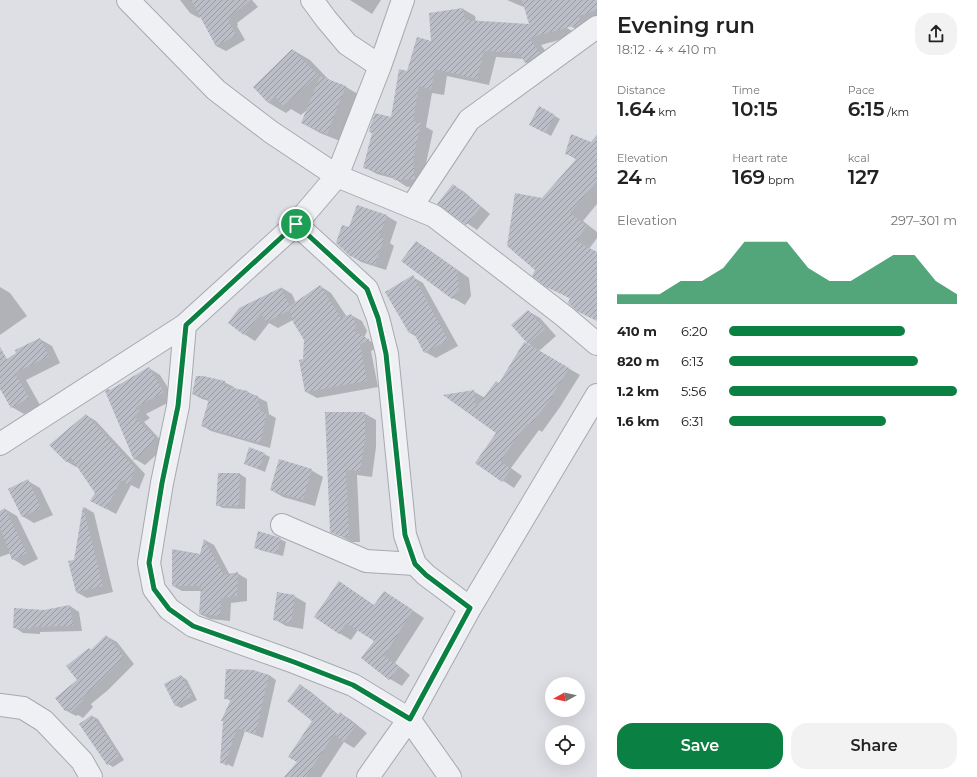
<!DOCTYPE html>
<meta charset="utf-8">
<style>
:root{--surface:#fff;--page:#f2f2f2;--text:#222;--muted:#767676;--accent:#0b8043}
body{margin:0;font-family:Montserrat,sans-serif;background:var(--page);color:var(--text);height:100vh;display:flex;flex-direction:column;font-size:15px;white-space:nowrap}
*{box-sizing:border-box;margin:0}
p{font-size:13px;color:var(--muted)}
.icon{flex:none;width:22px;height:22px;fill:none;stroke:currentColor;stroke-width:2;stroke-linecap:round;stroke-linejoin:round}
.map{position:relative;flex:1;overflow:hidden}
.details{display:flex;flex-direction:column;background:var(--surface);width:380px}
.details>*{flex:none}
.needle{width:26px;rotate:262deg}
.buttons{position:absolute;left:545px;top:677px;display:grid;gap:8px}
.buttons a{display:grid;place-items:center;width:40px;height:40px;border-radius:50%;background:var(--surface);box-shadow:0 4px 16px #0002;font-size:20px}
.pin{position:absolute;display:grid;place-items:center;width:34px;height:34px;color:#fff;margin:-17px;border:2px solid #fff;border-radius:50%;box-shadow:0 1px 4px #0007}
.round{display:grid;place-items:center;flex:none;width:42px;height:42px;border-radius:16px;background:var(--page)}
.summary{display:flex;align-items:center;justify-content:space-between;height:68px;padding:0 20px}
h1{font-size:22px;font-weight:600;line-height:30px}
.figures{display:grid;grid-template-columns:repeat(3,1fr);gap:6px;height:68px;padding:4px 20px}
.figures div{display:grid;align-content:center}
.figures b{font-size:20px;font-weight:600}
.figures small{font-size:11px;font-weight:400}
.figures p{font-size:11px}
.chart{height:112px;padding:8px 20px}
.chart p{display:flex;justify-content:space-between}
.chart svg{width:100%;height:72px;margin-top:4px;fill:var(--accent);opacity:.7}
.action{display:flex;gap:8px;margin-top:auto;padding:8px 20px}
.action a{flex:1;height:46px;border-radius:16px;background:var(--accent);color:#fff;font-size:16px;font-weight:600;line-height:46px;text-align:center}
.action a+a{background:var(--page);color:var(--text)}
ul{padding:0 20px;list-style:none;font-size:13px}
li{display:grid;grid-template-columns:64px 48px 1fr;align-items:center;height:30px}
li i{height:10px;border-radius:5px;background:var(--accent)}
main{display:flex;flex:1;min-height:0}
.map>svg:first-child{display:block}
.shadow{fill:#0003}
.building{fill:url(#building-hatch)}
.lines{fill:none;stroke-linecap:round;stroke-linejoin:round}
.minor-casing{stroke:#a7a9b1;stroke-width:24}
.minor{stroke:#eff0f4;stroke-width:22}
.route-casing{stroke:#fff;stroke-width:8}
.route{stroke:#0b8043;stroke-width:5}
</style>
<main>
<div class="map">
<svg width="597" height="777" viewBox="0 0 597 777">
<defs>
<pattern id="building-hatch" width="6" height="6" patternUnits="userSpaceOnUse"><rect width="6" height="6" fill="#bbbdc7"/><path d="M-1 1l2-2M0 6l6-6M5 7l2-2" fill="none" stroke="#989aa3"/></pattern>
</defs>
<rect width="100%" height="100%" fill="#dddfe5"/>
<path class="shadow" d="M180,0h72l6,7 -21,16 1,2 -1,1 8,14 -19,11 -10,-5 -15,-29 -2,1 -9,-5z
M350,0h31l-9,14z
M507,0h90v23l-6,12z
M463,9l12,7 1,6 88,4 13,8v1l-36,10 11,15 -14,9 -12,-7 -2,-3 -28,-2 -7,28 -42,-9 -3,19 -12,-2 -6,34 7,4 -8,37 2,17 -20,2 -12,-8 -18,-5 -13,-7 9,-34 -3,-1 22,-14 16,-46 24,-30z
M293,50l17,10 20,21 16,6 17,10 -18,46 -25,-10 -18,-10 6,-14 -7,6 -10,-6 -5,4 -17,-10 -14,-16z
M539,107l21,12 -9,17 -21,-12z
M597,146v58l-14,17 14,11v6l-8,11 8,4v68l-26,-22 -11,-6 -24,-23 7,-71 34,-39 -11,-7z
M453,185l10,6 27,23 -13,16 -39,-26z
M358,206l29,10 10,6 -7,21 4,3 -8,24 -25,-8 -11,-7v-26z
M416,242l12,7 41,29 2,18 -6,9 -12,-7z
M413,277l10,6 35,63 -22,12 -11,-6 -8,-15 -7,-4z
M320,286l11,7 16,24 4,-2 11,6 5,10 -3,7 16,8 -9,5 7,36 -61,11 -11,-6 -1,-52 -12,-20 -15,8 -9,-5 -14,18 -11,-7 -4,-25 42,-21 10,6 4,9z
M0,287l10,6 17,23 -27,19z
M528,311l12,7 16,18 -17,15 41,24 -20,32 -18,25 -3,-2 -28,38 11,8 -8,12 -38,-25 21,-30 -51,-37 27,-5 12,7 15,-14 32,-37 -20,-22z
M40,339l12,7 8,17 -34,17 14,25 -16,9 -12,-7 -12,-20v-23z
M149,368l11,7 15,24 -29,15 4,4 -6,4 22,24 -21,19 -10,-6 -24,-68z
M224,382l10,5 -1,2 15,3 19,10 2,12 7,4 -6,30 -59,-17 -9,-5 7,-25 -7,-2 -9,-5z
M326,413h38l12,7v27l-4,30 -15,-2 3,67h-8l-21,-11z
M86,415l10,6 49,53 -6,15 -8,-4 -15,29 -15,-8 -5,-14 -18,-26 -2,1 -10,-6z
M264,454l6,3 -5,15 -20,-8z
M311,470l12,7 -8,29 -32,-9 -12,-7z
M240,474l6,4 -1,31 -22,-1 -6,-3z
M28,481l12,7 13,27 -19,8 -12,-7z
M84,507l10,6 19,79 -26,6 -11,-6 -1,-31z
M5,509l12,7 21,43 -14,7 -11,-7 -2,-6 -11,4v-45z
M280,539l6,3 -3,14 -23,-6 -5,-3z
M205,540l9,5 16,30 7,-2 10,6v22l-16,2 -1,18 -20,-2 -10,-5 2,-23h-20l-9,-5 27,-31z
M339,582l36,24 21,-7 28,19 -29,45 15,12 -8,11 -12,-7 -15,-38 -17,-11 -7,10 -12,-7z
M294,596l12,7 -3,26 -17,-3 -12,-7z
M70,606l9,6 3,19 -42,1v2l-17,-1 -9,-6z
M106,636l11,6 17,22 -26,26 -17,14 2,3 -10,11 -5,-3 -2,1 -11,-6 26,-60z
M269,675l7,5 -13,58 -18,-7 -12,36 -6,-3v2l-6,-4 10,-61 -6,-3z
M181,676l6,4 10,20 -16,8 -6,-3z
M300,685l11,7 28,23 1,-2 11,7 16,13 -13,15 -10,-6 -23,35h-35l12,-15 16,-41z
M92,716l6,3 26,41 -11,7 -5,-3z"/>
<path class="building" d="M191,0h60l-22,17 1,2 -2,1 8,15 -20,11z
M522,0h75v10l-18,6 1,8 -51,14 11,15 -15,10 -6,-10 -35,-2 -7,28 -42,-10 -4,20 -12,-3 -6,35 8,2 -8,37 2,19 -21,1 -1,-4 -30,-8 9,-35 -3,-1 1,-5 5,-14 16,4 8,-48 8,2 10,-34 14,4 -2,-28 34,-5 2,12 64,4z
M292,49l26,26 -35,31 -8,-9 -7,6 -15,-16z
M320,76l26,10 -19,48 -26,-11z
M539,106l16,9 -10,18 -16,-8z
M571,134l20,8 6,-7v46l-27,32 17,13 -11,15 21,11v69l-20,-10 -9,-8 2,-5 -24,-11 -14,-11 3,-6 -28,-24 8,-53 27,5 35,-40 -12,-4z
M453,184l28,23 -15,18 -29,-21z
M357,205l30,10 -8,22 5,2 -9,26 -25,-9 -14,-13 6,-18 7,2z
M416,241l41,29 2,19 -7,10 -51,-38z
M413,275l35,65 -24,13 -11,-22 -4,2 -24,-41z
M320,285l21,33 10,-4 5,10 -2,7 16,9 -10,4 7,37 -62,11 -6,-32 4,-1 1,-19 -11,-18 -3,-12 -24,12 -5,-9 -17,22 -16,-12 11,-15 43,-21 -1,1 9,18z
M528,310l17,19 -17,15 41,24 -20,33 -19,25 -3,-2 -27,37 11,8 -9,13 -27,-19 21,-30 -53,-38 31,-5 2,18 20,-27 3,2 25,-41 4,2 -17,-19z
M40,338l9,18 -34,17 14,25 -18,10 -11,-19v-42l7,12 9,-6 -1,-3z
M149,367l15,25 -28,15 4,4 -6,5 22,23 -22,21 -29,-69 4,-2 1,1z
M196,376h7l22,5 -1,5 24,5v2l10,3 2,16h7l-7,31 -59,-17 8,-27 -17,-5z
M325,412h40v28l-5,31 -14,-1 3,66h-10l-9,-4z
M86,414l49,54 -6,17 -8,-5 -15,29 -16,-8 5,-8 -24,-35 -5,4 -17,-17z
M249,447l16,6 -6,16 -15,-5z
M279,459l33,10 -9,31 -33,-10z
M218,473h22l-1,33h-23z
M28,479l13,29 -19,9 -14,-28z
M83,506l20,80 -27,6 -8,-31 6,-1z
M5,508l22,45 -15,7 -12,-33v-16z
M258,531l23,7 -4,16 -23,-6z
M204,539l20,36 14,-3 -1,24 -16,2 -1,18 -21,-2 2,-28h-29v-37l28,5z
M339,581l35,24 10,-14 29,19 -29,46 15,11 -10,13 -28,-22 13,-17 -28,-18 -7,11 -25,-17z
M277,592l18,3 -4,28 -18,-3z
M70,605l3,21 -42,1v2l-18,-1 1,-20 30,2z
M106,635l18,22 -27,28 -16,13 2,2 -12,12 -3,-4 -3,3 -10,-13 22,-18 -11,-14 23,-18 2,2z
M226,669l27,1 16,5 -14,60 -18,-7 -12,36 -5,-1 3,-42h-2l10,-22h-7z
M181,675l11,21 -17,10 -11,-22z
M300,684l38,31 2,-3 16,14 -13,16 -9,-8 -28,43h-22l13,-15 -9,-5 24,-36 -25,-20z
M92,715l27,41 -12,9 -28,-41z"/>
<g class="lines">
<g class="minor-casing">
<path id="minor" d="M128,0l88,90 55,42 66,44 97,40 130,100 33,28
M312,0l14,19 21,25 33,22
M412,206l57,-86 128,-93
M296,224l71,65 11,29 9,36 18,181 10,29 11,11 44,33
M185,325l-7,81 -16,77 -13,80 5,26 15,20 24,17 101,36 59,23 56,34 41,58
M0,444l185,-119 111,-101 41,-48 43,-110 23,-66
M282,525l84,36 49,3
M0,705l23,3 21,13 38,40 9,16
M368,777l41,-58 61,-111 127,-213"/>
</g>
<use href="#minor" class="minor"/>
</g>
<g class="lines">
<g class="route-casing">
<path id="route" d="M296,224l71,65 11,29 8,36 19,181 10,29 11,11 44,33 -60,111 -57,-34 -59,-23 -101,-36 -24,-17 -15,-20 -5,-26 13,-80 16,-77 8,-81z"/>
</g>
<use href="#route" class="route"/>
</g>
</svg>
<div class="buttons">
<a><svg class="needle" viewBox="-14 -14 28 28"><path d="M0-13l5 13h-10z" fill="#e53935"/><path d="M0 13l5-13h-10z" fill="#767676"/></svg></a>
<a><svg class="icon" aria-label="locate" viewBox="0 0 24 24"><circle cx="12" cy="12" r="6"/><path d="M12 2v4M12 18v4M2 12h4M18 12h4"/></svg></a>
</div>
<div class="pin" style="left:296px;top:224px;background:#1e9e55"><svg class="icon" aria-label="arrive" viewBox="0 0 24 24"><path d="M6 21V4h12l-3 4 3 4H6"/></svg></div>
</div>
<section class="details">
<div class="summary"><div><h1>Evening run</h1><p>18:12 · 4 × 410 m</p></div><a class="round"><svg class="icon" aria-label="share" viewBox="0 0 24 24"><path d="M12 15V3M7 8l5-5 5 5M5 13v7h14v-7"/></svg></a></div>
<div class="figures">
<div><p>Distance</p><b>1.64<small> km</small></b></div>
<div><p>Time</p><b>10:15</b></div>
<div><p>Pace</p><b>6:15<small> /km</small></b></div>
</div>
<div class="figures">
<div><p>Elevation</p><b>24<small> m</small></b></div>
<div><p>Heart rate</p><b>169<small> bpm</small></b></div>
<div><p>kcal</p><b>127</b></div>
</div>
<div class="chart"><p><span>Elevation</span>297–301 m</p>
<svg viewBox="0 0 160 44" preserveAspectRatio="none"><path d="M0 44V38L10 38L20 38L30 30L40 30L50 22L60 6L70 6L80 6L90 22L100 30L110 30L120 22L130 14L140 14L150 30L160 38V44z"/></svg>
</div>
<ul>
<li><b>410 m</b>6:20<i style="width:77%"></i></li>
<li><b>820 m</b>6:13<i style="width:83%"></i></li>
<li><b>1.2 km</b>5:56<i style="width:100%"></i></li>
<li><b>1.6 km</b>6:31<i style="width:69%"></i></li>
</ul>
<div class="action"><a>Save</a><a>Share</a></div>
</section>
</main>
